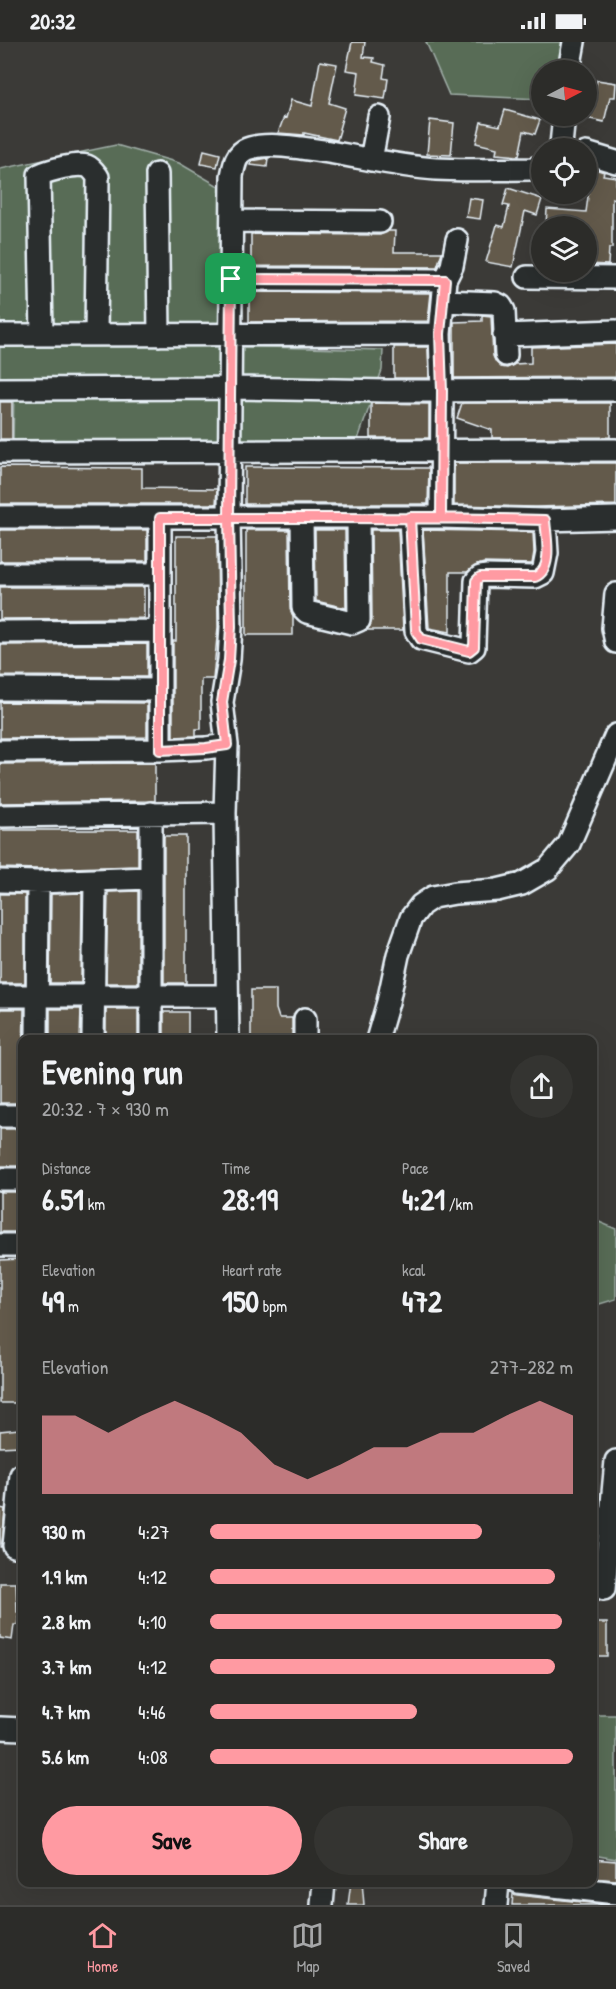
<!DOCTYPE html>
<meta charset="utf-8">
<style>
:root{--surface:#2c2c29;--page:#343431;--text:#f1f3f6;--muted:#a6a7a8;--line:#484846;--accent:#ff9aa2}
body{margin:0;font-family:"Patrick Hand",sans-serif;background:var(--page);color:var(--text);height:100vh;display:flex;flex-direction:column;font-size:22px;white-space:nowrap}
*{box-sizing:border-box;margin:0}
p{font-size:20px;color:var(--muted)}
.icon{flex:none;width:33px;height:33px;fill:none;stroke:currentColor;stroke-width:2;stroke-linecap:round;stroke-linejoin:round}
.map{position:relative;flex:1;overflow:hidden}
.panel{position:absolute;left:18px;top:993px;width:579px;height:852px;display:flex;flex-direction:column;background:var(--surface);border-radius:12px;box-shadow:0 6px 24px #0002,0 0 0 2px var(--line)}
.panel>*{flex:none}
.needle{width:39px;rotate:84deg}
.controls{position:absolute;left:531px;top:18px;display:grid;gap:12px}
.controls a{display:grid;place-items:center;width:66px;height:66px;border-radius:50%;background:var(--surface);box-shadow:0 6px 24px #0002,0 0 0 2px var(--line);font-size:30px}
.pin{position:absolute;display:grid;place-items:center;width:51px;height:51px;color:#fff;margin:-26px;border-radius:12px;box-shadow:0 3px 9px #0006}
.round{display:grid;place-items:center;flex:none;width:63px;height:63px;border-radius:32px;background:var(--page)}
.head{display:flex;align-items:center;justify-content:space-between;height:102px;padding:0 24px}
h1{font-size:33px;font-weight:700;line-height:45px}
.figures{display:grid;grid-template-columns:repeat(3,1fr);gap:9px;height:102px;padding:6px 24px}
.figures div{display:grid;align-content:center}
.figures b{font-size:30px;font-weight:700}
.figures small{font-size:16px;font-weight:400}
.figures p{font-size:16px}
.chart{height:168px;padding:12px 24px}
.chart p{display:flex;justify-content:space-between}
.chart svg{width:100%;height:108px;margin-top:6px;fill:var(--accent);opacity:.7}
.primary-button{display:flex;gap:12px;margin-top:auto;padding:12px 24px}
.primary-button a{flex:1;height:69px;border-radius:36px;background:var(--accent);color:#111;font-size:24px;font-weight:700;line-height:69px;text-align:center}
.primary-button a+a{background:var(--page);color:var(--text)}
ul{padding:0 24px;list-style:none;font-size:20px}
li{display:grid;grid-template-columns:96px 72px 1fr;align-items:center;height:45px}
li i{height:15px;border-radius:8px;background:var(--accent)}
.status{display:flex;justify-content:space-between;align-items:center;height:42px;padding:0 30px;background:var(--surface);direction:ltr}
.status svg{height:16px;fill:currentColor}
.tabs{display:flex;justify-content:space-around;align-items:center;height:84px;border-top:2px solid var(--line);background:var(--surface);font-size:16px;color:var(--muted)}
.tabs a{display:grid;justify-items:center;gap:3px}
.tabs .active{color:var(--accent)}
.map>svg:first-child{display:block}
.green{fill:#596c57;stroke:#a0aea8;stroke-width:1.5}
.building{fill:#635a4b;stroke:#e8f1f8;stroke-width:1.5}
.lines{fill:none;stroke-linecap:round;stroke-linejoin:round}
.minor-casing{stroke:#e8f1f8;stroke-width:26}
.minor{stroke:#2a2d2e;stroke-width:21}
.route-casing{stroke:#fff;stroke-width:12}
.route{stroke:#ff9aa2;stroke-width:8}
</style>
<div class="status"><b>20:32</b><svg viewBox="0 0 49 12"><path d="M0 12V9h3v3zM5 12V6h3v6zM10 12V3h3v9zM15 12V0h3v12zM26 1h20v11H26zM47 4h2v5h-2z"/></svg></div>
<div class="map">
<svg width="616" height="1863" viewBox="0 0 616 1863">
<rect width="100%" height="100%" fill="#3b3a37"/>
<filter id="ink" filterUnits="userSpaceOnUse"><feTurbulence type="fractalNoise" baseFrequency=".0167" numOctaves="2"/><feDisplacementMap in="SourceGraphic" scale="12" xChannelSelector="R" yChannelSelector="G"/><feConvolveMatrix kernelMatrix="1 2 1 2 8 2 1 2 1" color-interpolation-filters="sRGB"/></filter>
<g filter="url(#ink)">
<path class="green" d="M426,0h150l-4,28h-30l-1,29 -92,-4z
M116,103l63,18 48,28 -1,155 157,4 -1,20 -28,81 -341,-2 1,-67 -14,-1v-212z
M592,1177l24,10v70l-23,7z
M592,1673h24v144l-23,-4z"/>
<path class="building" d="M352,0h13l-2,15 11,1 -1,4 12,3 -2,13 5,1 -3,20 -29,-4 3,-23 -13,-2z
M320,19l17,3 -8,39 16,5 -6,21 1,1 -3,10 -33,-7v2l-26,-2 6,-16 2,1 5,-18 21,6z
M597,38l19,3 -1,14h-5l-6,25 -18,-4v-15l7,2z
M505,68l35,10 -5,14 -11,-3 -5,25 -23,-2 1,-6 -21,-5 5,-21 19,4z
M430,78l24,3 -3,32 -24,-1z
M204,108l16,4 -3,13 -16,-3z
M268,116l-1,9 -17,-2 2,-4z
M586,124l18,6 -1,3 13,2v22l-4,-1v50h-3l-1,17 -22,-1v-38l-40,-1 1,-16 39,3 5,-38 -5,-1z
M508,146l34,11 -5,16 -12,-4 -12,56 -27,-5 11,-37 7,2 5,-21 -6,-1z
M469,156l14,2 -3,19 -14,-2z
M388,189h7l-1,21h48l-5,15 -186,-1v-32l129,1z
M249,250l182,1 -3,28 -179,1z
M482,273l9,1 2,40 3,6 5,5 6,1 8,-4 16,-1v-16l85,-3v33l-162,1v-56l28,-1z
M394,305h34l1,31h-35z
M0,360h12v37h-12z
M371,361l58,1v34h-58z
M462,361h148v34l-118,1v-8l-35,-12z
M454,421h162v42l-81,2 -81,-2z
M0,425l142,1v20l75,1 -1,15h-216z
M245,425l184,1 -1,36h-183z
M0,488h147v31h-147z
M246,488h43l1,78 3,8v19h-47z
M315,488h30l1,78 -30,-7z
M371,488h27l5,100h-37l4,-4 2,-6z
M423,488l110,2 1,20 -2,12 -48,-1 -7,2 -10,7h-17v60l-21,-4z
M176,494h41l1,91 -5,52h-12v50h-5v7l-23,1v-96h3z
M0,545h144v31l-144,1z
M147,602v33l-146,-1v-31z
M0,660l147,1v34l-147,1z
M155,721v38l-155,2v-39z
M0,788h138v36l-100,3 -38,-1z
M164,794h22v147h-22z
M138,849v92h-32l2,-91z
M82,851l-1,90h-31l1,-89z
M0,852h25v89h-25z
M251,948h25v19l3,9h13v22h-41z
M0,967h24l-2,94h-22z
M50,967h31l-1,31h-30z
M106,967h32v31h-32z
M164,970h24v28h-24z
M0,1087h22v37h-22z
M0,1150h22v40h-22z
M22,1217v144h-22v-143z
M19,1387l1,17 -20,1v-16z
M0,1466l5,1 -3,38h-2z
M0,1541h16l1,29h2l-2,13h-3l-2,15 -12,-2z
M592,1581h15v33h-15z
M592,1817l24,2v19l-24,-2z
M351,1840h11l2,23h-16z
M513,1852l4,1 92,10h-97z"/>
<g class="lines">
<g class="minor-casing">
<path id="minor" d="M569,28l5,-28
M561,103l3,-29
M586,111l30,9
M371,118l8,-43
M157,132l2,161
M232,179l148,1
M527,235l89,1
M231,237l214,1
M443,259l52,2 6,3 3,5 2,44
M42,292l-3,-159c11,-5 36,-12 48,-9 5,2 8,7 11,11l-2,158
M0,293l440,-1
M504,293l112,-4
M0,347l236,-1 151,3 229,-1
M0,410l616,-2
M0,475h441l104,3 71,-2
M302,475l1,91 4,4 45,11 7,-3 -1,-103
M410,475l6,114 5,8 48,12 5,-4v-3l2,-63 4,-4 6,-1 49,1 8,-4 4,-20 -2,-33
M441,475l1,-126 -2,-57 5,-54 7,-14 5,-26
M160,476v232
M0,532h158
M616,552l-3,34 3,14
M0,590l160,-1
M0,647l160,1
M0,709l160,-1 46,-2 21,-3
M0,774l225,-3
M0,839l38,1 -1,158
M38,840l112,-4
M0,954h226
M93,998l2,-160
M151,998v-227
M228,998l-3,-227 2,-68 -5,-43 7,-42 2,-33 -2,-109 3,-342c2,-10 4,-23 15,-27 16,-6 37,-3 54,-1 45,5 90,18 135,21 32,2 64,0 96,0l10,-3
M305,998v-21
M377,998l11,-38 10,-47 13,-37 10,-13 12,-8 22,-4 42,-3 25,-6 26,-15 21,-25 47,-109
M0,1074h22
M0,1137h22
M0,1203h22
M14,1504l7,-71
M604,1547l12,-128
M0,1686l22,1
M518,1840l98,11
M322,1863l2,-23
M496,1863l2,-23"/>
</g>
<use href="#minor" class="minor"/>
</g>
</g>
<g class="lines" filter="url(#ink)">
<g class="route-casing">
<path id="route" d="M231,237l-2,239h-69v232l46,-2 21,-3 -5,-43 7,-42 2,-33 -2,-109c105,0 211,-1 316,2 1,16 9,49 -10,57h-55l-4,4 -2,66 -5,4 -48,-12 -5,-8 -6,-114h31l1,-126 -2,-57 5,-54 -214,-1"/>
</g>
<use href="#route" class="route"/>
</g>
</svg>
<div class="controls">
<a><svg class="needle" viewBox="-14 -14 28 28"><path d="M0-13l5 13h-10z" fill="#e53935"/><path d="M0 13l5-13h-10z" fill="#a6a7a8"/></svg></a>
<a><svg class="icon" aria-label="locate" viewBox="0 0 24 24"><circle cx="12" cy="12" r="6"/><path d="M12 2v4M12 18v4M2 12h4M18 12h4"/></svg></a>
<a><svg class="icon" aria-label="layers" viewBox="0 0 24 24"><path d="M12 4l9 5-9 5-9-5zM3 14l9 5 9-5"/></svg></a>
</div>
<div class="pin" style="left:231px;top:237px;background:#1e9e55"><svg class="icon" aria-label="arrive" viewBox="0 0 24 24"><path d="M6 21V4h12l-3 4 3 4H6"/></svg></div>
<section class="panel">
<div class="head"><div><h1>Evening run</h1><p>20:32 · 7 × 930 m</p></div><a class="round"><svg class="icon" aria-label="share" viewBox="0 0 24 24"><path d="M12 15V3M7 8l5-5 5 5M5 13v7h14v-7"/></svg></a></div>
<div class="figures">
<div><p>Distance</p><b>6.51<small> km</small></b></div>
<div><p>Time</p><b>28:19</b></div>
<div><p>Pace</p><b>4:21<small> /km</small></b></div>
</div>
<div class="figures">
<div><p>Elevation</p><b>49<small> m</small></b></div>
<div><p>Heart rate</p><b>150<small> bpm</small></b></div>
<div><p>kcal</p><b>472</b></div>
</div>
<div class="chart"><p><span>Elevation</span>277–282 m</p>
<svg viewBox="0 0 160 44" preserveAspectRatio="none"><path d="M0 44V12L10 12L20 19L30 12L40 6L50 12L60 19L70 32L80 38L90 32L100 25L110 25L120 19L130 19L140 12L150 6L160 12V44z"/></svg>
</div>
<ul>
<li><b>930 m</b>4:27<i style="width:75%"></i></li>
<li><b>1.9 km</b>4:12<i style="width:95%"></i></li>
<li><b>2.8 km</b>4:10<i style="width:97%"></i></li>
<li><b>3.7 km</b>4:12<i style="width:95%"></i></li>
<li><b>4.7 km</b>4:46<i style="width:57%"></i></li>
<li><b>5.6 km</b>4:08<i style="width:100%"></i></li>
</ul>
<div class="primary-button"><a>Save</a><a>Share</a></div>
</section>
</div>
<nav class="tabs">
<a class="active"><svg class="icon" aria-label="home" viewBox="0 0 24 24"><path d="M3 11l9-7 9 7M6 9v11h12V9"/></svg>Home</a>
<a><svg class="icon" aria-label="map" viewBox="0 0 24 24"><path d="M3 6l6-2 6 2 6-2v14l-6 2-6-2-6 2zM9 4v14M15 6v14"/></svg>Map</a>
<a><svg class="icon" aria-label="saved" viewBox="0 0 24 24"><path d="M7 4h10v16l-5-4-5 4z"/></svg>Saved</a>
</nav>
